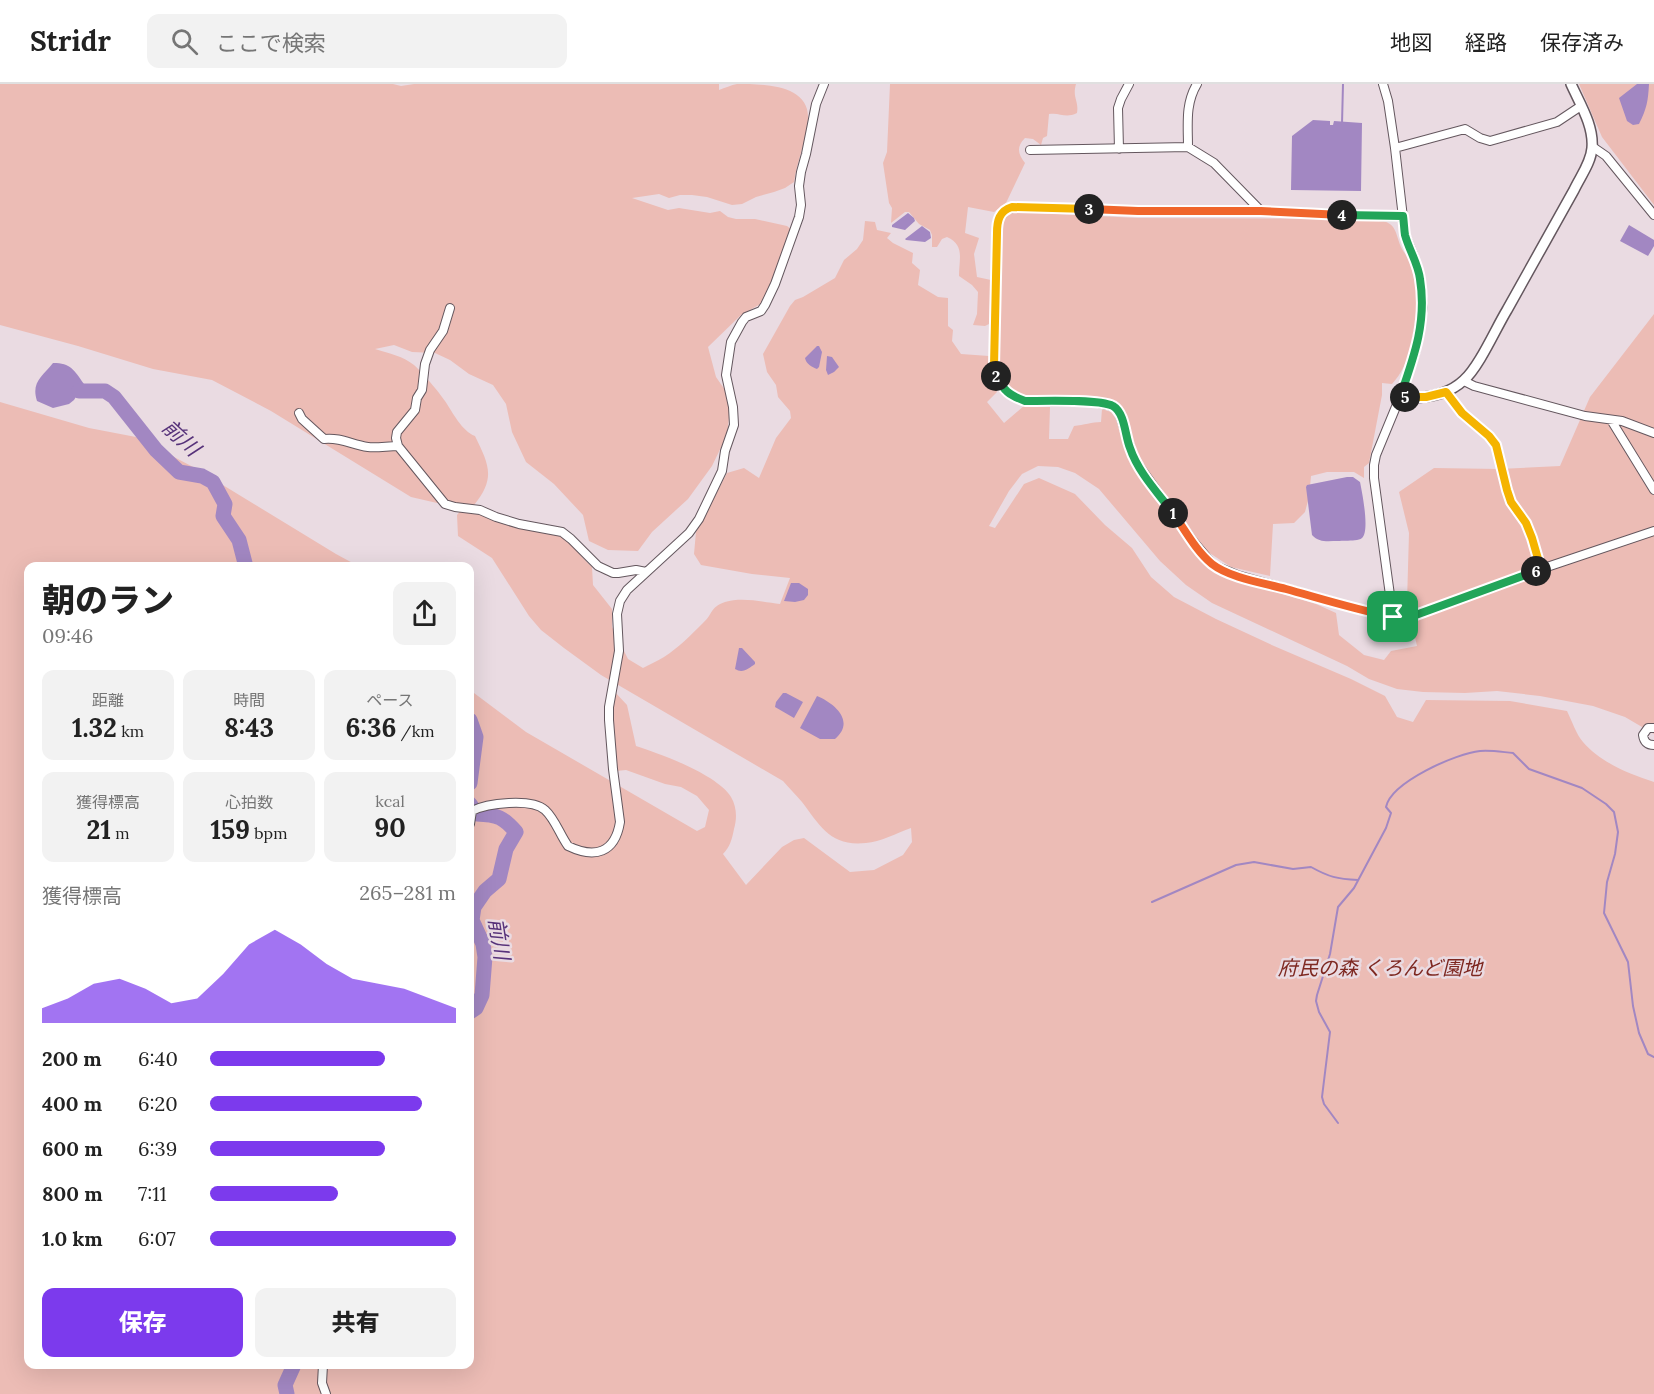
<!DOCTYPE html>
<html lang="ja">
<meta charset="utf-8">
<style>
:root{--surface:#fff;--page:#f2f2f2;--text:#222;--muted:#767676;--line:#e0e0e0;--accent:#7c3aed}
body{margin:0;font-family:Lora,"Noto Sans JP",serif;background:var(--page);color:var(--text);height:100vh;display:flex;flex-direction:column;font-size:22px;white-space:nowrap}
*{box-sizing:border-box;margin:0}
p{font-size:20px;color:var(--muted)}
.icon{flex:none;width:33px;height:33px;fill:none;stroke:currentColor;stroke-width:2;stroke-linecap:round;stroke-linejoin:round}
.map{position:relative;flex:1;overflow:hidden}
.drawer{position:absolute;left:24px;top:478px;width:450px;height:807px;display:flex;flex-direction:column;background:var(--surface);border-radius:12px;box-shadow:0 6px 24px #0002}
.drawer>*{flex:none}
.pin{position:absolute;display:grid;place-items:center;width:51px;height:51px;color:#fff;margin:-26px;border-radius:12px;box-shadow:0 3px 9px #0006}
.km{position:absolute;width:30px;height:30px;margin:-15px;border-radius:50%;background:#222;color:#fff;font-size:16px;line-height:30px;text-align:center}
.round{display:grid;place-items:center;flex:none;width:63px;height:63px;border-radius:12px;background:var(--page)}
.overview{display:flex;align-items:center;justify-content:space-between;height:102px;padding:0 18px}
h1{font-size:33px;font-weight:800;line-height:45px}
.metrics{display:grid;grid-template-columns:repeat(3,1fr);gap:9px;height:102px;padding:6px 18px}
.metrics div{display:grid;align-content:center;border-radius:12px;background:var(--page);text-align:center}
.metrics b{font-size:26px;font-weight:800}
.metrics small{font-size:16px;font-weight:400}
.metrics p{font-size:16px}
.chart{height:168px;padding:12px 18px}
.chart p{display:flex;justify-content:space-between}
.chart svg{width:100%;height:108px;margin-top:6px;fill:var(--accent);opacity:.7}
.cta{display:flex;gap:12px;margin-top:auto;padding:12px 18px}
.cta a{flex:1;height:69px;border-radius:12px;background:var(--accent);color:#fff;font-size:24px;font-weight:800;line-height:69px;text-align:center}
.cta a+a{background:var(--page);color:var(--text)}
ul{padding:0 18px;list-style:none;font-size:20px}
li{display:grid;grid-template-columns:96px 72px 1fr;align-items:center;height:45px}
li i{height:15px;border-radius:8px;background:var(--accent)}
header{display:flex;align-items:center;gap:36px;box-sizing:border-box;height:84px;padding:0 30px;background:var(--surface);border-bottom:2px solid var(--line)}
header strong{font-size:28px}
nav{display:flex;gap:33px;margin-inline-start:auto;font-size:21px}
.search{width:420px;height:54px;background:var(--page);display:flex;align-items:center;gap:15px;box-sizing:border-box;padding:0 21px;border-radius:12px;color:var(--muted);font-size:22px}
.map>svg:first-child{display:block}
.green{fill:#ecbcb5}
.water{fill:#a287c2}
.lines{fill:none;stroke-linecap:round;stroke-linejoin:round}
.stream{stroke:#a287c2;stroke-width:2}
.river{stroke:#a287c2;stroke-width:15}
.minor-casing{stroke:#64575e;stroke-width:10}
.tertiary-casing{stroke:#64575e;stroke-width:12}
.minor{stroke:#fff;stroke-width:8}
.tertiary{stroke:#fff;stroke-width:9}
.split-1-casing{stroke:#fff;stroke-width:12}
.split-2-casing{stroke:#fff;stroke-width:12}
.split-3-casing{stroke:#fff;stroke-width:12}
.split-4-casing{stroke:#fff;stroke-width:12}
.split-5-casing{stroke:#fff;stroke-width:12}
.split-6-casing{stroke:#fff;stroke-width:12}
.split-7-casing{stroke:#fff;stroke-width:12}
.split-1{stroke:#f0652b;stroke-width:8}
.split-2{stroke:#22a559;stroke-width:8}
.split-3{stroke:#f5b400;stroke-width:8}
.split-4{stroke:#f0652b;stroke-width:8}
.split-5{stroke:#22a559;stroke-width:8}
.split-6{stroke:#f5b400;stroke-width:8}
.split-7{stroke:#22a559;stroke-width:8}
.labels{text-anchor:middle;stroke-width:5;stroke-linejoin:round;paint-order:stroke}
.park-label{font-size:20px;font-style:italic;fill:#7e2821;stroke:#eadbe2}
.water-label{font-size:21px;font-style:italic;fill:#57327a;stroke:#eadbe2}
</style>
<header>
<strong>Stridr</strong>
<div class="search"><svg class="icon" aria-label="search" viewBox="0 0 24 24"><circle cx="10" cy="10" r="6"/><path d="M15 15l6 6"/></svg>ここで検索</div>
<nav><a>地図</a><a>経路</a><a>保存済み</a></nav>
</header>
<div class="map">
<svg width="1654" height="1310" viewBox="0 0 1654 1310">
<rect width="100%" height="100%" fill="#eadbe2"/>
<path class="green" d="M0,0h393l8,2 13,-2h305v6c6,-2 12,-5 18,-6 25,0 72,0 71,34 -1,22 -11,42 -14,64l-9,6 -11,4 -18,5 -14,7 -10,1 -25,-8 -15,-2h-12l-11,3 -10,-4 -27,4 36,12 11,-2 31,5 10,-2 8,6 8,2h19l32,7 5,4 -28,72 -23,13 -33,32 8,30 9,13 5,19 -3,26 -15,31 -24,33 -36,33 -14,19 -30,-1 -19,-9 -6,-26 -29,-31 -28,-22 -14,-30 -6,-28 -13,-19 -24,-11 -19,-14 -15,-7 -23,-1 -18,-7 -19,4c13,4 28,7 39,16 8,7 25,27 31,36 8,12 17,30 30,35 14,29 21,42 -1,69l-37,-2 -26,-6 -140,-86 -59,-31 -59,-11 -75,-23 -78,-21z
M890,0h186c-4,14 3,16 1,29 -12,6 -17,-1 -28,1l-2,22 -4,2 -2,7 -8,-6 -8,-1c-9,9 -7,16 0,25l-19,40 -12,9 -26,-5 -3,26 14,5 -5,16 3,23 14,3 -2,44 -4,2 -12,-1 4,-11 1,-22 -6,-7 -13,-9c0,-17 6,-31 -12,-39l-5,2 -5,8h-5v-12l-2,-5 -11,-6 -10,-12h-4l-14,11 1,-15 -3,-5 -6,-40 4,-11z
M1579,0h75v121l-52,-68z
M1015,128l123,6 237,1c22,4 19,10 26,28 3,6 7,10 9,16 3,11 8,31 7,42 -2,27 -6,59 -25,79l-10,-1v12l-13,68 -5,4v11l-10,-6h-27l-16,4 -2,21 -4,15 -11,11 -21,1 -3,52 -39,-9 -26,-17 -65,-89 -14,-43 -6,-9 -10,-9 -89,-5c-12,-7 -18,-16 -23,-29l4,-141c2,-8 6,-12 13,-13z
M865,137l10,1 2,8 14,3 -4,5 6,5 20,10 -1,10 8,7 -2,15 20,12 10,1v28l5,4 -1,11 9,13 28,2v12l8,24 -10,10 17,21 21,-18 25,2 -1,32h19l6,-13c10,-1 18,-4 27,-4l1,-13 9,3 5,7 12,39 9,14 64,89 8,8 10,6 97,29 20,9 3,22 25,20 20,5 7,-9 26,-5 -10,-44 2,-69 -10,-41 35,-24 65,1 61,-3 30,-69 64,-83v420l-29,-17 -32,-11 -53,-10 -43,-5 -32,2 -42,-1 -26,-3 -28,-10 -22,-13 -135,-63 -26,-18 -26,-24 -61,-72 -24,-16 -17,-6 -20,-1 -16,8 -13,17 -20,35 6,2 29,-44 15,-6 36,16 30,31 27,23 19,29 23,20 42,22 58,27 77,33 34,17 12,21 16,5 13,-22 84,1 57,10c5,10 9,23 16,31 17,20 46,32 71,40v612h-1654v-992l89,26 47,9 59,31 141,86 24,13h-332v798h442v-675l56,42 171,99 8,-4 4,-17 -12,-14 -16,-9 -16,-3 -39,-14 -10,1 -5,-53 3,-27 13,14 9,41c25,8 82,29 95,51 6,10 6,22 3,32 -2,10 -4,18 -11,25l23,31 36,-38 12,-7 10,-2 46,34 24,-2 29,-15 9,-13 -1,-14c-14,5 -31,14 -45,15 -35,4 -46,-17 -64,-41 -6,-7 -13,-14 -19,-21l-182,-106 -37,-27 -23,-18 -12,-14 -37,-58 -34,-22 -1,-21 6,-7 48,17 25,6 21,1 12,8 13,17 10,10 1,18 19,24v18l16,32 15,9c7,-4 15,-7 21,-11 14,-9 27,-22 39,-34 10,-9 7,-16 22,-21 17,-5 39,0 55,2l10,-26 -38,-4 -51,-9 -7,-11 2,-22 31,-59 17,-5 15,10 17,-40 15,-20 -1,-7 -12,-14 -2,-12 -9,-13 -4,-18 27,-48 5,-6 8,-3 32,-19 9,-18 13,-11 6,-9z"/>
<path class="water" d="M1637,0h12c-1,17 -2,24 -10,40l-6,1 -6,-4 -8,-23z
M1313,36l17,1v4h3l1,-4 28,2 -1,68 -70,-1 1,-54z
M908,129l6,5 1,3 -10,9 -13,-3v-2z
M1629,141l25,15v6l-6,10 -28,-15z
M922,142l8,6 1,6 -6,4 -19,-2 -1,-1z
M817,262h2l3,6 -3,15 -2,2c-5,-2 -11,-5 -12,-11z
M827,272l5,1 7,10 -5,5 -6,3 -2,-5z
M53,279c18,0 21,7 31,21l-10,16 -5,4 -16,4 -16,-7c-6,-19 5,-24 16,-38z
M1347,393h6l7,5c2,10 10,49 2,56 -5,4 -18,2 -24,3 -10,0 -19,2 -26,-6l-6,-48 1,-2z
M791,499h8l9,6v6l-4,5 -9,2 -11,-1z
M739,564h3l13,14v2c-6,4 -12,10 -20,5z
M783,609h3l17,9 -9,16 -19,-11 1,-5z
M817,612c17,7 39,25 18,43h-15l-20,-11z"/>
<g class="lines">
<path class="stream" d="M1342,40l1,-40
M1152,818l84,-37 18,-3 39,7 18,-2c18,10 26,12 47,13
M1338,1039l-14,-19 -2,-7 8,-65 -11,-20 -3,-11 1,-6 13,-41 8,-47 16,-19 32,-60 5,-15 -5,-6c5,-25 71,-54 94,-56 11,-1 22,1 33,2l16,16 53,19 24,16 8,8 4,20 -3,22 -8,28 -3,31 24,49 5,44 6,27 9,21 6,3"/>
<path class="river" d="M79,307h26l9,6 42,53 23,22 23,4 11,6 12,22 -2,12 16,24 7,27
M470,636l6,17 -6,46
M470,720l7,10c21,1 26,3 39,18l-10,17 -7,30 -14,12 -11,16 -2,13 11,24 2,13 -3,38 -6,13 -6,4
M287,1310l-2,-9 9,-20"/>
<g class="minor-casing">
<path id="minor" d="M1383,0l5,17 7,47 10,87 8,19 7,23 3,30 -8,46 -15,44 -24,58 -2,10v13l19,139
M1188,63c0,-23 -3,-43 9,-63
M1593,63l13,9 48,59
M1395,64l70,-19 15,9 10,3 67,-19 24,-16
M1119,65l-1,-41 3,-9 8,-15
M1030,66l158,-3 26,16 47,48
M1403,133l-142,-6h-123l-119,-4 -12,2 -8,9 -2,6 -3,142c4,19 13,29 31,35l69,1 19,4 5,5 3,7 13,41 58,81 16,19 7,7 22,9 139,39 17,3 20,-1 128,-47 113,-38
M450,224l-7,23 -13,19 -5,14 -3,26 -5,8 -2,12 -18,22 -1,6 2,8 47,58 10,3 25,3 16,7 23,7 43,8 9,7 27,27 15,7h5l18,-3 10,2
M1464,297l10,5 111,30 37,5 32,12
M1446,308l16,21 27,23 7,9 11,45 4,12 15,21 6,15 9,31
M299,329l3,6 22,20c17,-2 28,6 44,8 9,1 20,-1 30,-1
M1611,336l43,70
M1654,644h-6l-5,7c1,7 4,10 11,10
M470,740l2,-13c15,-8 59,-13 73,-1 10,9 15,25 23,36 27,13 47,7 52,-24l-7,-53 -4,-49v-13l10,-56 -2,-37 3,-13 7,-11 62,-57 10,-14 23,-48 3,-20 9,-26 -1,-18 -7,-32 5,-33 11,-20 4,-5 15,-6 4,-6 10,-21 24,-67 2,-12 -2,-19 2,-14 5,-18 10,-50 8,-20
M323,1281l-1,18 4,11"/>
</g>
<g class="tertiary-casing">
<path id="tertiary" d="M1400,313c22,2 47,-1 64,-17 15,-13 32,-52 43,-70 22,-40 45,-80 67,-120 6,-13 17,-27 18,-42 2,-22 -12,-44 -21,-64"/>
</g>
<use href="#minor" class="minor"/>
<use href="#tertiary" class="tertiary"/>
</g>
<g class="lines">
<g class="split-1-casing">
<path id="split-1" d="M1173,429c12,17 23,38 39,51 18,14 52,19 74,25 36,10 71,21 107,28"/>
</g>
<g class="split-2-casing">
<path id="split-2" d="M996,292c8,15 13,19 29,25 18,0 74,-2 88,5 12,7 12,30 17,42 8,24 28,45 43,65"/>
</g>
<g class="split-3-casing">
<path id="split-3" d="M996,292l-2,-10 3,-133c0,-12 2,-22 15,-26l77,2"/>
</g>
<g class="split-4-casing">
<path id="split-4" d="M1089,125l49,2h123l81,4"/>
</g>
<g class="split-5-casing">
<path id="split-5" d="M1342,131l61,1c1,6 1,13 2,19 4,15 13,28 15,44 7,43 -6,78 -20,118h5"/>
</g>
<g class="split-6-casing">
<path id="split-6" d="M1405,313h21l20,-5 16,21 27,23 7,9 11,45 4,12 15,21 6,15 9,31 -5,2"/>
</g>
<g class="split-7-casing">
<path id="split-7" d="M1393,533l20,-1 123,-45"/>
</g>
<use href="#split-1" class="split-1"/>
<use href="#split-2" class="split-2"/>
<use href="#split-3" class="split-3"/>
<use href="#split-4" class="split-4"/>
<use href="#split-5" class="split-5"/>
<use href="#split-6" class="split-6"/>
<use href="#split-7" class="split-7"/>
</g>
<g class="labels">
<g class="park-label">
<text x="1380" y="891">府民の森 くろんど園地</text>
</g>
<g class="water-label">
<text transform="translate(181 354) rotate(43)" y="7">前川</text>
<text transform="translate(499 855) rotate(81)" y="7">前川</text>
</g>
</g>
</svg>
<div class="pin" style="left:1393px;top:533px;background:#1e9e55"><svg class="icon" aria-label="arrive" viewBox="0 0 24 24"><path d="M6 21V4h12l-3 4 3 4H6"/></svg></div>
<b class="km" style="left:1173px;top:429px">1</b>
<b class="km" style="left:996px;top:292px">2</b>
<b class="km" style="left:1089px;top:125px">3</b>
<b class="km" style="left:1342px;top:131px">4</b>
<b class="km" style="left:1405px;top:313px">5</b>
<b class="km" style="left:1536px;top:487px">6</b>
<section class="drawer">
<div class="overview"><div><h1>朝のラン</h1><p>09:46</p></div><a class="round"><svg class="icon" aria-label="share" viewBox="0 0 24 24"><path d="M12 15V3M7 8l5-5 5 5M5 13v7h14v-7"/></svg></a></div>
<div class="metrics">
<div><p>距離</p><b>1.32<small> km</small></b></div>
<div><p>時間</p><b>8:43</b></div>
<div><p>ペース</p><b>6:36<small> /km</small></b></div>
</div>
<div class="metrics">
<div><p>獲得標高</p><b>21<small> m</small></b></div>
<div><p>心拍数</p><b>159<small> bpm</small></b></div>
<div><p>kcal</p><b>90</b></div>
</div>
<div class="chart"><p><span>獲得標高</span>265–281 m</p>
<svg viewBox="0 0 160 44" preserveAspectRatio="none"><path d="M0 44V38L10 34L20 28L30 26L40 30L50 36L60 34L70 24L80 12L90 6L100 12L110 20L120 26L130 28L140 30L150 34L160 38V44z"/></svg>
</div>
<ul>
<li><b>200 m</b>6:40<i style="width:71%"></i></li>
<li><b>400 m</b>6:20<i style="width:86%"></i></li>
<li><b>600 m</b>6:39<i style="width:71%"></i></li>
<li><b>800 m</b>7:11<i style="width:52%"></i></li>
<li><b>1.0 km</b>6:07<i style="width:100%"></i></li>
</ul>
<div class="cta"><a>保存</a><a>共有</a></div>
</section>
</div>
